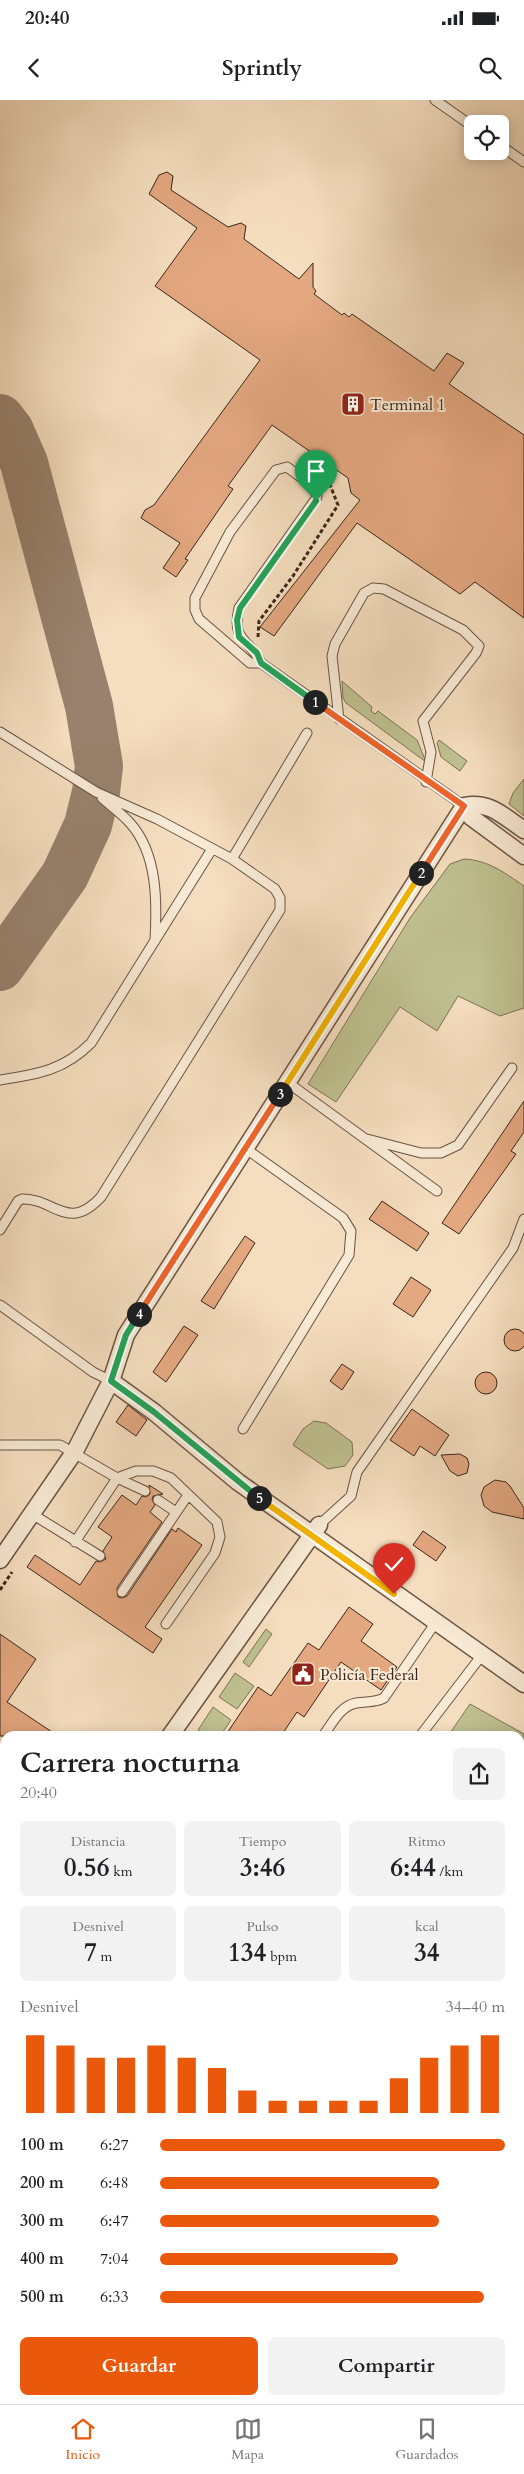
<!DOCTYPE html>
<html lang="es">
<meta charset="utf-8">
<style>
:root{--surface:#fff;--page:#f2f2f2;--text:#202124;--muted:#757577;--line:#e0e0e0;--accent:#ea580c}
body{margin:0;font-family:Cardo,serif;background:var(--page);color:var(--text);height:100vh;display:flex;flex-direction:column;font-size:19px;white-space:nowrap}
*{box-sizing:border-box;margin:0}
p{font-size:16px;color:var(--muted)}
.icon{flex:none;width:28px;height:28px;fill:none;stroke:currentColor;stroke-width:2;stroke-linecap:round;stroke-linejoin:round}
.map{position:relative;flex:1;overflow:hidden}
.drawer{position:absolute;left:0px;top:1631px;width:525px;height:674px;display:flex;flex-direction:column;background:var(--surface);border-radius:15px 15px 0 0;box-shadow:0 2px 12px #0003}
.drawer>*{flex:none}
.tools{position:absolute;left:464px;top:15px;display:grid;gap:10px}
.tools a{display:grid;place-items:center;width:45px;height:45px;border-radius:8px;background:var(--surface);box-shadow:0 2px 12px #0003;font-size:25px}
.pin{position:absolute;display:grid;place-items:center;width:42px;height:42px;color:#fff;margin:-51px -21px;border-radius:50% 50% 50% 0;rotate:-45deg;box-shadow:0 0 5px #0007}
.pin .icon{rotate:45deg}
.km{position:absolute;width:25px;height:25px;margin:-12px;border-radius:50%;background:#222;color:#fff;font-size:14px;line-height:25px;text-align:center}
.round{display:grid;place-items:center;flex:none;width:52px;height:52px;border-radius:8px;background:var(--page)}
.head{display:flex;align-items:center;justify-content:space-between;height:85px;padding:0 20px}
h1{font-size:28px;font-weight:800;line-height:38px}
.stats{display:grid;grid-template-columns:repeat(3,1fr);gap:8px;height:85px;padding:5px 20px}
.stats div{display:grid;align-content:center;border-radius:8px;background:var(--page);text-align:center}
.stats b{font-size:25px;font-weight:800}
.stats small{font-size:14px;font-weight:400}
.stats p{font-size:14px}
.chart{height:140px;padding:10px 20px}
.chart p{display:flex;justify-content:space-between}
.chart svg{width:100%;height:90px;margin-top:5px;stroke:var(--accent);stroke-width:6}
.cta{display:flex;gap:10px;margin-top:auto;padding:10px 20px}
.cta a{flex:1;height:58px;border-radius:8px;background:var(--accent);color:#fff;font-size:20px;font-weight:800;line-height:58px;text-align:center}
.cta a+a{background:var(--page);color:var(--text)}
ul{padding:0 20px;list-style:none;font-size:16px}
li{display:grid;grid-template-columns:80px 60px 1fr;align-items:center;height:38px}
li i{height:12px;border-radius:6px;background:var(--accent)}
.status{display:flex;justify-content:space-between;align-items:center;height:35px;padding:0 25px;background:var(--surface);direction:ltr}
.status svg{height:14px;fill:currentColor}
header{display:flex;justify-content:space-between;align-items:center;height:65px;padding:0 20px;background:var(--surface);font-size:22px;font-weight:800}
.tab-bar{display:flex;justify-content:space-around;align-items:center;height:70px;border-top:1px solid var(--line);background:var(--surface);font-size:14px;color:var(--muted)}
.tab-bar a{display:grid;justify-items:center;gap:2px}
.tab-bar .on{color:var(--accent)}
.map>svg:first-child{display:block}
.green{fill:#bfc090;stroke:#7c7356}
.lines{fill:none;stroke-linecap:round;stroke-linejoin:round}
.taxiway{stroke:#98826d;stroke-width:48}
.building{fill:#e4a881;stroke:#3a261b}
.service-casing{stroke:#695444;stroke-width:11}
.minor-casing{stroke:#695444;stroke-width:19}
.path{stroke:#3a261b;stroke-width:3;stroke-dasharray:4 2.5;stroke-linecap:butt}
.service{stroke:#f8ead5;stroke-width:9}
.minor{stroke:#f8ead5;stroke-width:16}
.split-1-casing{stroke:#fff;stroke-width:10}
.split-2-casing{stroke:#fff;stroke-width:10}
.split-3-casing{stroke:#fff;stroke-width:10}
.split-4-casing{stroke:#fff;stroke-width:10}
.split-5-casing{stroke:#fff;stroke-width:10}
.split-6-casing{stroke:#fff;stroke-width:10}
.split-1{stroke:#22a559;stroke-width:6}
.split-2{stroke:#f0652b;stroke-width:6}
.split-3{stroke:#f5b400;stroke-width:6}
.split-4{stroke:#f0652b;stroke-width:6}
.split-5{stroke:#22a559;stroke-width:6}
.split-6{stroke:#f5b400;stroke-width:6}
.labels{text-anchor:middle;stroke-width:4;stroke-linejoin:round;paint-order:stroke}
.poi-label{font-size:16px;fill:#3a261b;stroke:#f8ead5;text-anchor:start}
</style>
<div class="status"><b>20:40</b><svg viewBox="0 0 49 12"><path d="M0 12V9h3v3zM5 12V6h3v6zM10 12V3h3v9zM15 12V0h3v12zM26 1h20v11H26zM47 4h2v5h-2z"/></svg></div>
<header><svg class="icon" aria-label="back" viewBox="0 0 24 24"><path d="M15 5l-7 7 7 7"/></svg>Sprintly<svg class="icon" aria-label="search" viewBox="0 0 24 24"><circle cx="10" cy="10" r="6"/><path d="M15 15l6 6"/></svg></header>
<div class="map">
<svg width="524" height="2304" viewBox="0 0 524 2304">
<rect width="100%" height="100%" fill="#f5debf"/>
<filter id="stains"><feTurbulence type="fractalNoise" baseFrequency=".004" numOctaves="4"/><feColorMatrix values="0 0 0 0 .2 0 0 0 0 .09 0 0 0 0 .02 0 0 0 .5 -.17"/></filter>
<radialGradient id="worn" r=".72"><stop offset=".6" stop-color="#630" stop-opacity="0"/><stop offset="1" stop-color="#630" stop-opacity=".3"/></radialGradient>
<path class="green" d="M342,581l30,26 -1,4 4,3 3,-3 39,29 9,22 -80,-59 -3,-5z
M439,640l28,21 -7,10 -19,-14 -4,-14z
M524,679v37l-15,-12 4,-11z
M464,759c24,1 41,14 60,27v122l-24,8 -42,-20 -21,35 -37,-24 -64,95 -28,-18 102,-166 40,-54z
M314,1321l12,2 26,19 1,13 -8,11 -17,3 -35,-24 10,-16z
M266,1529l6,5 -23,33 -6,-5z
M235,1573l19,13 -17,23 -18,-12z
M470,1604l54,30v312l-4,3v-313h-72z
M213,1607l18,13 -11,16h-13l-9,-6z
M524,1985v226l-4,-3v-221z
M0,2089l5,2v85l-5,-3z
M5,2177v123h62l-2,4h-65v-120z
M520,2292l4,3v9h-265l3,-4h258z
M96,2300h119l-3,4h-113z"/>
<g class="lines">
<path class="taxiway" d="M0,318l10,13 14,32 65,243 10,60 -3,26 -8,33 -23,50 -65,92"/>
</g>
<path class="building" d="M167,72l6,4 -2,14 57,37 13,-4 5,3 -2,13 55,40 14,-16v24l3,4 -2,3 28,21 2,-2 5,4 3,-3 82,57 13,-18 17,10 -15,21 75,51v183l-49,-36 -15,12 -103,-71 -83,113 -14,-9 100,-127 -9,-7 -3,-15 -76,-53 -44,61 5,3 -48,70 3,1 -12,17 -13,-9 17,-25 -39,-25 4,-8 9,-5 106,-145 -105,-74 42,-58 -48,-34 10,-19z
M524,1001v31l-13,19 5,3 -57,80 -17,-11z
M382,1101l47,32 -12,18 -48,-32z
M245,1136l10,7 -41,66 -13,-8z
M411,1177l20,13 -18,27 -20,-13z
M184,1226l14,9 -32,47 -13,-10z
M504 1240a11 11 0 1 1 22 0a11 11 0 1 1-22 0Z
M342,1264l12,8 -12,18 -12,-9z
M475 1283a11 11 0 1 1 22 0a11 11 0 1 1-22 0Z
M128,1305l19,15 -11,16 -20,-14z
M412,1309l37,26 -14,21 -15,-10 -6,10 -24,-16z
M460,1354l7,4 2,6 -2,9 -9,3 -8,-5 -9,-16z
M495,1380l11,2 4,4 14,22v11l-32,-7 -8,-6 -3,-11 3,-8z
M149,1385l14,9 -10,2 -1,4 3,5 -5,7 12,10 -45,66 1,9 4,1 5,-2 45,-67 4,3 2,-4 24,17 -57,82 17,12 -9,14 -126,-86 8,-12 45,30 16,-24 4,1 6,-3 -3,-8 9,-14 -14,-10 24,-32 14,10 6,-9 4,1 4,-3z
M423,1431l23,16 -10,14 -23,-16z
M349,1507l24,17 -12,17 36,26 -16,23 -40,-28 -37,55 -7,-5 -16,24h-56l33,-49 13,9 37,-53 11,7z
M0,1534l36,25 -29,43 51,34h-58z"/>
<g class="lines">
<g class="service-casing">
<path id="service" d="M435,0l37,26
M500,45l24,17
M287,367l26,19 4,11 -78,111c-8,35 11,30 22,55h-11l-51,-44 -4,-9v-12l35,-66 46,-62z
M261,563l203,143
M339,619l-7,-63 3,-12 29,-51 9,-5 11,1 79,41 16,16 -3,7 -53,68 8,31 -5,30
M0,632l96,60 61,27 75,40 43,30 5,9v12l-179,287c-33,36 -47,1 -79,2l-4,2 -18,29
M102,698c9,8 20,16 28,25 28,31 27,80 25,118
M232,759l75,-126
M0,980c37,-6 63,-9 91,-37l121,-194
M287,982l150,109
M367,1039l54,14h20l17,-8 54,-77
M0,1205l93,67 18,9
M243,1329l106,-174 2,-24 -8,-13 -98,-70
M0,1345h60l57,33 28,13
M158,1400l18,12
M32,1414l68,42
M319,1425l32,-29 6,-24 156,-224 11,-29
M75,1442l42,-64 19,-7h17l18,7 46,44 3,15 -5,16 -49,71
M122,1492l66,-97
M323,1636c9,-12 17,-30 33,-33 11,-2 18,0 28,-5l52,-76
M420,1636l62,-81
M0,1677l5,5
M0,2253l5,4"/>
</g>
<g class="minor-casing">
<path id="minor" d="M524,730c-21,-14 -34,-29 -60,-24l7,11 53,39
M111,1281l43,31 84,70 286,202
M0,1460l75,-109 36,-70 15,-46 338,-529
M170,1636l149,-211
M0,1844l5,-1
M0,1871l5,-6
M0,1912h5
M520,2248l4,3
M224,2304l3,-4"/>
</g>
<path class="path" d="M258,537l1,-16 34,-45 45,-71 -19,-48
M0,1490l12,-18"/>
<use href="#service" class="service"/>
<use href="#minor" class="minor"/>
</g>
<g class="lines">
<g class="split-1-casing">
<path id="split-1" d="M315,602l-54,-39 -4,-10 -18,-16 -2,-17 3,-12 76,-107"/>
</g>
<g class="split-2-casing">
<path id="split-2" d="M315,602l149,104 -43,67"/>
</g>
<g class="split-3-casing">
<path id="split-3" d="M280,994l141,-221"/>
</g>
<g class="split-4-casing">
<path id="split-4" d="M139,1214l141,-220"/>
</g>
<g class="split-5-casing">
<path id="split-5" d="M139,1214l-13,21 -15,46 43,31 105,86"/>
</g>
<g class="split-6-casing">
<path id="split-6" d="M259,1398l135,96"/>
</g>
<use href="#split-1" class="split-1"/>
<use href="#split-2" class="split-2"/>
<use href="#split-3" class="split-3"/>
<use href="#split-4" class="split-4"/>
<use href="#split-5" class="split-5"/>
<use href="#split-6" class="split-6"/>
</g>
<defs>
<g id="building-square" transform="scale(1.25)"><rect x="-9" y="-9" width="18" height="18" rx="4" fill="#8f2418" stroke="#f8ead5"/><path d="M-4-6H4V6H1V3H-1V6H-4ZM-2.5-4.3h1.7v1.8h-1.7ZM.8-4.3h1.7v1.8H.8ZM-2.5-1h1.7V.8h-1.7ZM.8-1h1.7V.8H.8Z" fill="#fff"/></g>
<g id="civic-square" transform="scale(1.25)"><rect x="-9" y="-9" width="18" height="18" rx="4" fill="#8f2418" stroke="#f8ead5"/><path d="M-.6-6.5H3V-4.5H.6V-3L4-1V1h2V6H-6V1h2V-1L-.6-3ZM-1.2 2.5V6h2.4V2.5Z" fill="#fff"/></g>
</defs>
<g fill-rule="evenodd">
<use href="#building-square" x="353" y="304"/>
<use href="#civic-square" x="303" y="1574"/>
</g>
<g class="labels">
<g class="poi-label">
<text x="370" y="310">Terminal 1</text>
<text x="320" y="1580">Policía Federal</text>
</g>
</g>
<rect width="100%" height="100%" filter="url(#stains)"/>
<rect width="100%" height="100%" fill="url(#worn)"/>
</svg>
<div class="tools">
<a><svg class="icon" aria-label="locate" viewBox="0 0 24 24"><circle cx="12" cy="12" r="6"/><path d="M12 2v4M12 18v4M2 12h4M18 12h4"/></svg></a>
</div>
<div class="pin" style="left:316px;top:401px;background:#1e9e55"><svg class="icon" aria-label="arrive" viewBox="0 0 24 24"><path d="M6 21V4h12l-3 4 3 4H6"/></svg></div>
<div class="pin" style="left:394px;top:1494px;background:#d93025"><svg class="icon" aria-label="check" viewBox="0 0 24 24"><path d="M5 12l5 5 9-10"/></svg></div>
<b class="km" style="left:315px;top:602px">1</b>
<b class="km" style="left:421px;top:773px">2</b>
<b class="km" style="left:280px;top:994px">3</b>
<b class="km" style="left:139px;top:1214px">4</b>
<b class="km" style="left:259px;top:1398px">5</b>
<section class="drawer">
<div class="head"><div><h1>Carrera nocturna</h1><p>20:40</p></div><a class="round"><svg class="icon" aria-label="share" viewBox="0 0 24 24"><path d="M12 15V3M7 8l5-5 5 5M5 13v7h14v-7"/></svg></a></div>
<div class="stats">
<div><p>Distancia</p><b>0.56<small> km</small></b></div>
<div><p>Tiempo</p><b>3:46</b></div>
<div><p>Ritmo</p><b>6:44<small> /km</small></b></div>
</div>
<div class="stats">
<div><p>Desnivel</p><b>7<small> m</small></b></div>
<div><p>Pulso</p><b>134<small> bpm</small></b></div>
<div><p>kcal</p><b>34</b></div>
</div>
<div class="chart"><p><span>Desnivel</span>34–40 m</p>
<svg viewBox="0 0 160 44" preserveAspectRatio="none"><path d="M5 44V6M15 44V11M25 44V17M35 44V17M45 44V11M55 44V17M65 44V22M75 44V33M85 44V38M95 44V38M105 44V38M115 44V38M125 44V27M135 44V17M145 44V11M155 44V6"/></svg>
</div>
<ul>
<li><b>100 m</b>6:27<i style="width:100%"></i></li>
<li><b>200 m</b>6:48<i style="width:81%"></i></li>
<li><b>300 m</b>6:47<i style="width:81%"></i></li>
<li><b>400 m</b>7:04<i style="width:69%"></i></li>
<li><b>500 m</b>6:33<i style="width:94%"></i></li>
</ul>
<div class="cta"><a>Guardar</a><a>Compartir</a></div>
</section>
</div>
<nav class="tab-bar">
<a class="on"><svg class="icon" aria-label="home" viewBox="0 0 24 24"><path d="M3 11l9-7 9 7M6 9v11h12V9"/></svg>Inicio</a>
<a><svg class="icon" aria-label="map" viewBox="0 0 24 24"><path d="M3 6l6-2 6 2 6-2v14l-6 2-6-2-6 2zM9 4v14M15 6v14"/></svg>Mapa</a>
<a><svg class="icon" aria-label="saved" viewBox="0 0 24 24"><path d="M7 4h10v16l-5-4-5 4z"/></svg>Guardados</a>
</nav>
